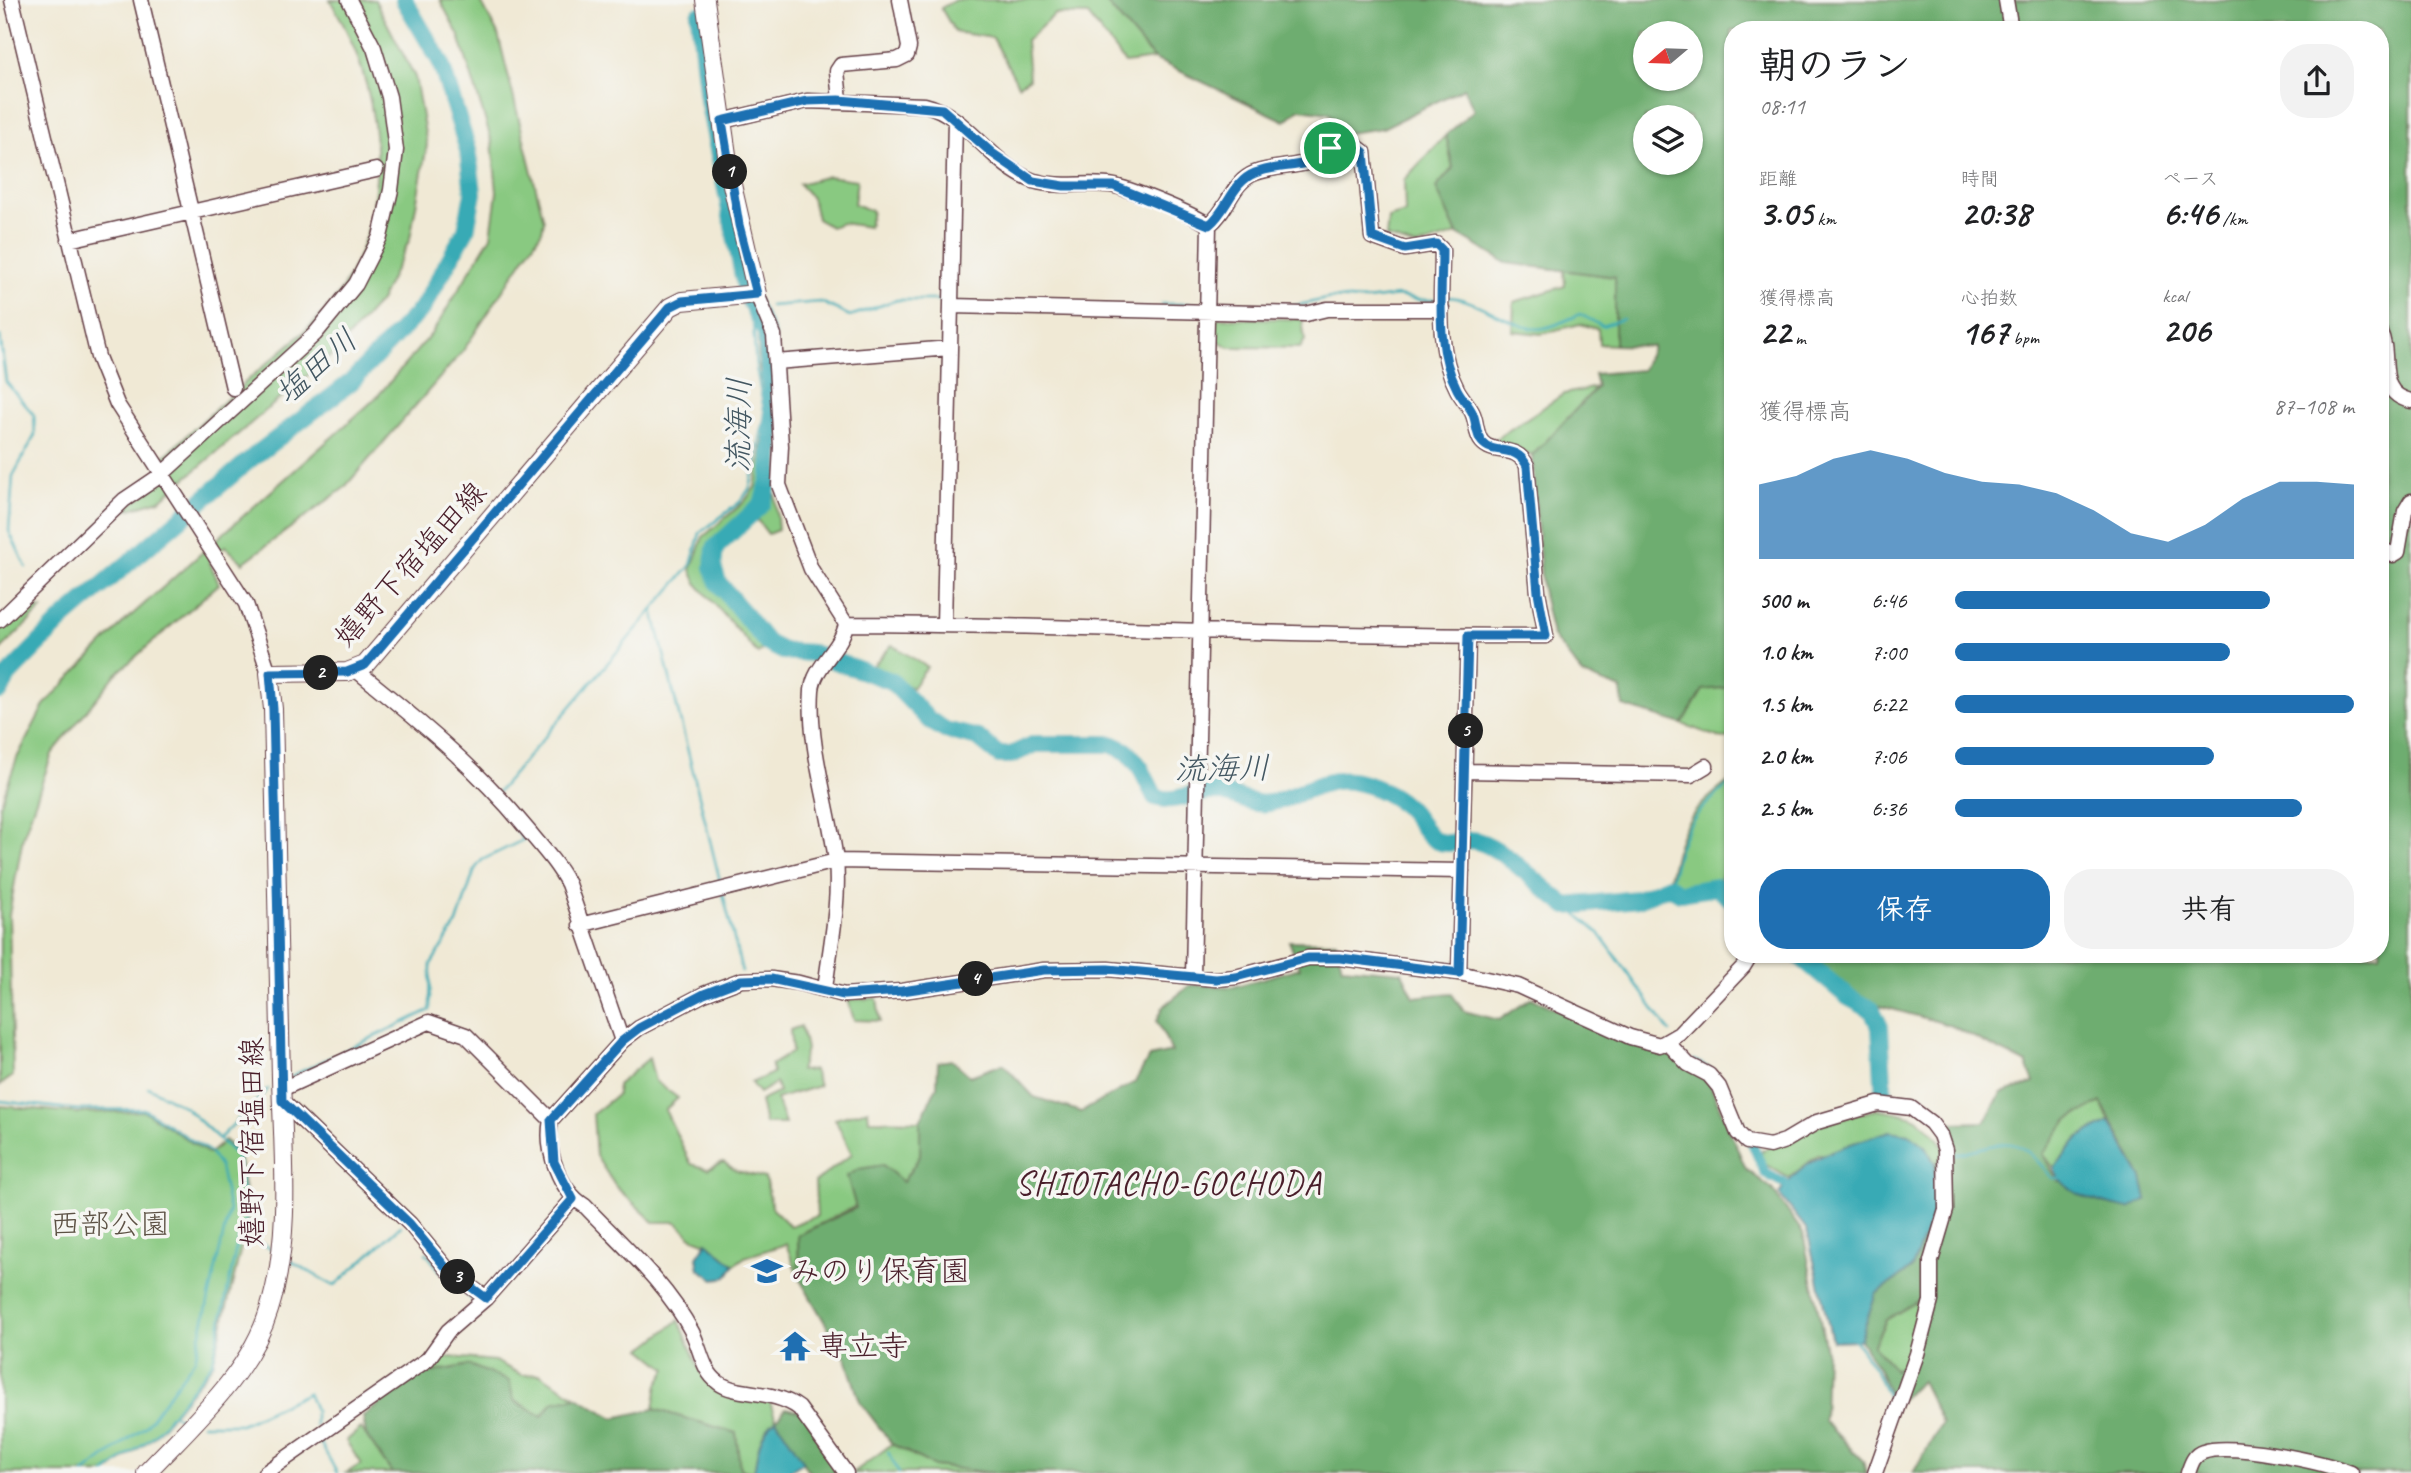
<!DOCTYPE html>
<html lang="ja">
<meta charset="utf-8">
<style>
:root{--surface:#fff;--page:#f2f2f2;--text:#202124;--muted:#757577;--accent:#1f6fb2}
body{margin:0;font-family:Caveat,"Klee One",sans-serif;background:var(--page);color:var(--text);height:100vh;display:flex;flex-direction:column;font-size:26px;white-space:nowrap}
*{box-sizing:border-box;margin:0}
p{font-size:23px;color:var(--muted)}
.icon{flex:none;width:38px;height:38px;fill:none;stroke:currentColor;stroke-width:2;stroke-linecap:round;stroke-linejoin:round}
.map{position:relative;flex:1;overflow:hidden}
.panel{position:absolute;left:1724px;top:21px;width:665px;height:942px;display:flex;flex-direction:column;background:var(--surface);border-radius:28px;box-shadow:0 2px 5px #0004}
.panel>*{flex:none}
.needle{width:46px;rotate:251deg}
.buttons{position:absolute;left:1633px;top:21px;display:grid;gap:14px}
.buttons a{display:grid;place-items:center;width:70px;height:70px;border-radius:50%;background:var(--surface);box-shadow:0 2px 5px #0004;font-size:35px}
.pin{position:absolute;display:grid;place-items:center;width:60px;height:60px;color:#fff;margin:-30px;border:4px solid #fff;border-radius:50%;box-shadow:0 2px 7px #0007}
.km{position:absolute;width:35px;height:35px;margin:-18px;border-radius:50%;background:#222;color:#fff;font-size:19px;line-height:35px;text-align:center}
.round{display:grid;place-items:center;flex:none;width:74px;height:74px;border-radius:28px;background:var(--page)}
.headline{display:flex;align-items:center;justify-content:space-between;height:119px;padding:0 35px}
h1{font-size:38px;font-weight:600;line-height:52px}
.metrics{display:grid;grid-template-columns:repeat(3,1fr);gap:10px;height:119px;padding:7px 35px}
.metrics div{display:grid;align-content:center}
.metrics b{font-size:35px;font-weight:600}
.metrics small{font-size:19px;font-weight:400}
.metrics p{font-size:19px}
.chart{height:196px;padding:14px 35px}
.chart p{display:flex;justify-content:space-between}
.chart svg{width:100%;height:126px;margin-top:7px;fill:var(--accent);opacity:.7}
.cta{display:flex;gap:14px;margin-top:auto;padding:14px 35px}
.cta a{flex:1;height:80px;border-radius:28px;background:var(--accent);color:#fff;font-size:28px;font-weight:600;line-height:80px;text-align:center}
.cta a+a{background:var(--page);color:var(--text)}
ul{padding:0 35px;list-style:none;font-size:23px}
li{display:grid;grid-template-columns:112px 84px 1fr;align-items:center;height:52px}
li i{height:18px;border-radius:9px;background:var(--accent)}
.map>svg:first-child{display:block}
.green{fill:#89c981;stroke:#6a7456;stroke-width:2}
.forest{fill:#6ead6f;stroke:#5c664d;stroke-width:2;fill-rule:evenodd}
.water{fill:#39aab5;stroke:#426470;stroke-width:2}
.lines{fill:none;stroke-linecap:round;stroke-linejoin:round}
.stream{stroke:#39aab5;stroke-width:2.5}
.canal{stroke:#39aab5;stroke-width:10}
.river{stroke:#39aab5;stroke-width:18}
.minor-casing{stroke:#633d44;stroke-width:17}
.major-casing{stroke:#633d44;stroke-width:20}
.minor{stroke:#fff;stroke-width:14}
.major{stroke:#fff;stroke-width:18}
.route-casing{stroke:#fff;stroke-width:14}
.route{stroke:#1f6fb2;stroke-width:9}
.labels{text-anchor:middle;stroke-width:7;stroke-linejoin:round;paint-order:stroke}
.street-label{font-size:30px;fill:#4a1f2b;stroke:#f6f6f2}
.park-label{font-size:30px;fill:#5d5245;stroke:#f6f6f2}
.poi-label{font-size:30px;fill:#4a1f2b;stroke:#f6f6f2;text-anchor:start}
.water-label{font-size:32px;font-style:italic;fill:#435762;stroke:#f6f6f2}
.quarter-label{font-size:33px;letter-spacing:2px;fill:#4a1f2b;stroke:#f6f6f2}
</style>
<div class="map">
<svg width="2411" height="1473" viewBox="0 0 2411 1473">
<rect width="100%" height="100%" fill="#f6f6f2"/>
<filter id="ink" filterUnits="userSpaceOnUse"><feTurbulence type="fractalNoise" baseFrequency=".0143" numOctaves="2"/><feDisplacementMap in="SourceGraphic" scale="14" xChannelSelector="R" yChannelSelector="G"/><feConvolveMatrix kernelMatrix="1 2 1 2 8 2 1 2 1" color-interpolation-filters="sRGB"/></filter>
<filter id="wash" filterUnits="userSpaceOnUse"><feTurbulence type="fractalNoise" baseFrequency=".00686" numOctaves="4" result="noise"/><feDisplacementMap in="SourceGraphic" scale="28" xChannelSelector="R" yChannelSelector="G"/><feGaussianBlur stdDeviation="1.57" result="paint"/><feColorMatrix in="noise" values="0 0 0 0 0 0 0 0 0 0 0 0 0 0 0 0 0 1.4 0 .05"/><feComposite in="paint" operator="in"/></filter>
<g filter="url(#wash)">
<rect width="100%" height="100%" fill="#f0e9d5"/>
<path class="green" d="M330,0h45l40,77 12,68 -17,94 -30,62 -46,52 -174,147 -40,12 53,-39 -11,-15c32,-29 63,-58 95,-86 30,-26 67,-53 87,-87 52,-88 37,-201 -14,-285z
M440,0h40l18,34 46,187 -2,10 -79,120 -119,137 -101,75 -18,-17 -16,15 10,23 -103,90 -64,80 -29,83 -14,78 4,161 -13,9v-279l17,-48 27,-53 80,-83 252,-224 57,-66 58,-96 6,-44 -5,-50 -33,-106z
M955,0h149l50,59 -29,4 -37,-48 -33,-1 -29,27 3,38 -11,6 -25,-47 -38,-6 -14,-24z
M1446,135l7,33 -17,20 21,46 -41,13 -30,-10 2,-19 17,-5 -1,-33z
M828,176l29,4 -3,24 18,7 -3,16 -27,-4 -11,4 -14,-8 -5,-21 -13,-14z
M1564,270l51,7v68l-16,-1 -1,-15 -18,-5 -39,10 -28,-3 1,-29 51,-16z
M1214,318l88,1 3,21 -5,8 -71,-1 -16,-9z
M758,333l5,2 8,79 -4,59 8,21 3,36 -10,4 -20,-26 -38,36 -2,24 7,16 49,63 -6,7 -61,-70 -6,-14 12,-33 41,-35 11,-15 12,-71 -8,-49z
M1597,387l-65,69 -38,-16 70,-46z
M21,607l21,2 -42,41v-22z
M892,645l35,22 -15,21 -42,-19z
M1732,687v49l-9,3 -41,-15 21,-35z
M1732,779v64l-12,39 -40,7 -11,-11c13,-54 18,-65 63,-99z
M877,998l3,23 -26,-1 -6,-20z
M801,1026l5,23 -6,22 14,-1 5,16 -43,13 9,25h-20l-5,-23 19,-9 -3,-9 -17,10 -8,-10 22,-10 -2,-8 21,-13 -2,-22z
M649,1058l6,23 23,17 -13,12 26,54 17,5 15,-7 14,9 28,7 7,30 18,18 27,-10 -2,-34 37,-28 -17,-35 33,-9 1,10 51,1v35l-18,27 -104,52 1,43 -13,-34 -41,13 -11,8 -27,-22 -16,-6 -14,-15h-23l-38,-35 -20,-31 -3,-42 25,-20 -1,-9z
M2101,1102l9,20 -31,15 -25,31 -11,-14 24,-34z
M0,1106l78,7 66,-2 65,43 16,-14 14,16 10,59 -36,149 -58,72 -49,37h-106z
M1878,1109c39,5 48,11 70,44l-13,11 -9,-17 -108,8 -29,23 -26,-15 -2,-12 59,-27z
M1922,1298l-17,64 -10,8 -22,-24 13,-26z
M679,1320l19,46 17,22 54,11 7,21c-17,13 -19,33 -22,53l-14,-4 -4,-36 -82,-24 4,-25 9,-15 -25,-20z
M452,1357l43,4 27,14 18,-1 37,23 -24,5 -11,14 -28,-16 -45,-35 -49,10 15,-16z
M361,1428l31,45h-46l15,-9 -15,-23z
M892,1444l42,22 60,7h-141z"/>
<path class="forest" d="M1104,0h1307v1473h-498l29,-50 -21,-42 -27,25 -15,-36 -19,-30 16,-46 36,-26 22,-58 1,-46 13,-11 2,-30 35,-1 16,-29 33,-10 -7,-19 -77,-39 -73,-20 -30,-15 -43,-36h576v-924h-648v657l-29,3 -21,34 -59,-18 -2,-17 -38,-14 -31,-40 -10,-46 -10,-133 65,-69 -3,-13 48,-4 11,-24 -38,-1v-68l-109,-14 -49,-29 -21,-46 17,-20 -7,-33 28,-25 -10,-22 -81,40 -35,5 -19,-20 -30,-4 -14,12 -131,-62zM1645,33h45v46h-45zM1645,117h45v46h-45zM2101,1102l41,76 -84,3 -15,-27 24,-34zM1921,1299l-16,63 -10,8 -22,-25 13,-25z
M1289,941l47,1 6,25 60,5 12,25 37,-4 13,18 35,9 33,-22 96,45 35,9 46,30 37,87 25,19 32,45 23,117 -2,71 39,40 3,12h-872l-60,-7 -42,-22 -32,-42 -14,-43 -47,-81 -1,-43 58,-27 -9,-32 12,-7 24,-4 20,17 17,-26v-35l17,-35 1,-24 14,-2 18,16 33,-12 31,33 47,15 54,-30 14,-25 23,-5 -15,-31 6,-14 27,-22 43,2 67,-19z
M469,1365l40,16 5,20 28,15 11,-14 24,-5 37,21 40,-9 82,24 4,36 7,4h-355l-26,-38 -3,-19 57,-41z
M786,1408l17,4 36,61h-29l-34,-53z"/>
<path class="water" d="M2110,1122l32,56 5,21 -18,10c-27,-6 -65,-12 -75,-41l25,-31z
M1890,1131l19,3 17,13 9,17 -1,46 -22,58 -36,26 -16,46 -28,1 -25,-111 -28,-36c26,-40 68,-49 111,-63z
M707,1242l27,23 -7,12 -13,2 -15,-10 -2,-12z
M776,1420l28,42 -18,11h-32c3,-20 5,-40 22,-53z"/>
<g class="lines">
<path class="stream" d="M1446,297c34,0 71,37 98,31 12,-2 25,-9 36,-14l22,12 21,-7
M1161,304h42
M1214,305l80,1 37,-8 35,2 32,-4 20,4h18
M770,306l51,-4 29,14 47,-16h48
M0,336l6,46 28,33 1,20 -22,41 -4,55 17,36
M653,610l68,275
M498,792l193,-227 9,-32 40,-31 10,-14 15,-73 -9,-48 -4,-58
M1669,886c14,-56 17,-67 63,-104
M723,894l19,78
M1567,906l32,27 71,99
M1694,1060l19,10
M292,1076l138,-66 1,-46 26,-41 18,-54 7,-9 41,-20 -16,-23
M0,1101l79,9 65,-1 66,43 10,15 9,43 -34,149 -49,67 -62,47
M1734,1105l14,29
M220,1138l48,-49
M1956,1154c55,-12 58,-23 96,24h9
M237,1243l14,-5 21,12
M426,1253l15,19
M289,1260l45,26 67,-60
M449,1279l24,21
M1854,1339l22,32 16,35
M173,1414l9,6
M202,1424h39l67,-31 7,17v15
M320,1442l17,31
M888,1452l11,21
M105,1473l50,-38 58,-73 24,-119 10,-28 -11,-60 -51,-48 -37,-20"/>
<path class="canal" d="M1750,1139l15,34 20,11"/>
<path class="river" d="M699,15l9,84 38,192
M750,301l16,32 7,81 -3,64 -8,26 -47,44 -2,19 5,15 49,61 16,8 29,2 79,28 38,39 16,10 33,8 21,17h12l24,-11h76l17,8 12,15 15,30c20,8 41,-8 62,-5 18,2 33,14 52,11 27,-5 53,-26 82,-22 21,3 47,15 60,31 7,8 13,19 20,25 15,13 31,0 46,4 29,8 64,47 90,65l71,-7 31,-13 11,7 37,-6 15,13
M0,691l9,-17 55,-56 189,-161 98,-75 72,-75 43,-77 7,-37 -5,-43 -28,-89 -36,-61
M1797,954l51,43 24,13 8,17 4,71"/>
</g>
</g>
<g filter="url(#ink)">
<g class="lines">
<g class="minor-casing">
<path id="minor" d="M12,0l86,357 19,47 129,200 23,69
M141,0l92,388
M2006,0l5,30
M840,100l-3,-29 4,-6 56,-5 10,-5 2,-8 -9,-47
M722,121l85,-20 118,4c43,10 67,62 109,76 27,8 55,0 81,5 21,5 76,27 94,39
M69,240l307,-70
M757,294l17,41 7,111 -2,39 32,84 35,55c-4,24 -32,42 -34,66 -4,57 17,115 24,171 4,42 -6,86 -11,128
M951,306l355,8 21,-5h115
M2380,332c12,23 -6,61 31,69
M776,362l174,-14
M2380,548l13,7 5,-3 7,-41 6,-10
M0,620l124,-120 37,-25 154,-141 41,-50 24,-47 11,-47 5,-40 -7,-53 -15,-49 -25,-48
M846,624c234,1 467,13 700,12l-8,-44 -11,-126c-11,-23 -33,-10 -45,-24 -7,-8 -5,-21 -10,-30 -4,-8 -11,-15 -15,-23 -22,-41 -15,-93 -15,-139l-6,-6 -31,5 -33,-12 -8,-85 -8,-6 -26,2c-15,22 -50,15 -75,25 -24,9 -26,37 -46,52l-16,751
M944,625l11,-505
M356,670c62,50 119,96 170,158 15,18 31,35 42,56l54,157
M1465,771l226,4 15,-9
M580,925l256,-64 626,10
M1459,973l9,-336
M1668,1043l20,21 21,11 10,12 19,46 9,9 23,4 15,-5 32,-19 61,-18 33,4 20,15 9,12 5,15 1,60 -15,51v40l-14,53 -42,119
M282,1089l147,-67 37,13 85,85
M282,1101l128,123 38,46 38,28
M265,1473l163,-114 20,-28 38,-33 87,-99
M846,1473l-47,-65c-26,-19 -62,-12 -80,-25 -17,-12 -18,-34 -27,-51 -26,-49 -69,-86 -107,-126 -26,-16 -40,-56 -34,-86l71,-79 17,-13 65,-34 37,-14 30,-1 28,4 45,12 58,-4 142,-21 64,-1 108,10 20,-2 72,-19h32l119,15 59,13 112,51 30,8 19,-11 64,-67 8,-13
M2188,1473c3,-8 5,-18 15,-21 28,-10 120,10 148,21"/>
</g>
<g class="major-casing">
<path id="major" d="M146,1473c44,-47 104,-99 123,-163 23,-73 14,-156 12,-232 -2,-123 -5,-246 -8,-369l-4,-36 78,-1 18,-7 305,-358 12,-6 75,-7 -27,-118 -25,-176"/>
</g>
<use href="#minor" class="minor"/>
<use href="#major" class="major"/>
</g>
</g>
<g class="lines" filter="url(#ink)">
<g class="route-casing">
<path id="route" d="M839,100l103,9 50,44 41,28 31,5h50l95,39c19,-15 23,-43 46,-52 25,-10 60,-3 75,-25l26,-2 8,6 8,85 33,12 31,-5 6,6c0,46 -7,97 15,139 4,8 11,15 15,23 5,9 3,22 10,30 12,14 34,1 45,24l11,126 8,44h-78l-9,337 -119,-15h-32l-72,19 -20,2 -108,-10 -64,1 -142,21 -58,4 -73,-16 -30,1 -37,14 -65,34 -17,13 -71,79 3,42 19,37 -87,99 -38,-28 -38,-46 -128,-123 -9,-392 -3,-36 77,-1 18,-7 305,-358 12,-6 75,-7 -18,-69 -17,-104 85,-20z"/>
</g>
<use href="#route" class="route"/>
</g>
<defs>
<g id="school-bare" transform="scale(2.415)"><path d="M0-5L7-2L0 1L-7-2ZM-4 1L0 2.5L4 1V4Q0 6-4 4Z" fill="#1f6fb2" stroke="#f6f6f2" stroke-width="2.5" paint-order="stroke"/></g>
<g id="temple-bare" transform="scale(2.415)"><path d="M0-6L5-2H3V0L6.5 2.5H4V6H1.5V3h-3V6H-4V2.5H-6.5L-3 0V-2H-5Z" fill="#1f6fb2" stroke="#f6f6f2" stroke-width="2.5" paint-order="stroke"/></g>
</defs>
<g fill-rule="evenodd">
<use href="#school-bare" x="767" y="1271"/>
<use href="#temple-bare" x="795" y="1346"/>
</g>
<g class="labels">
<g class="street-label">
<text transform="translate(410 564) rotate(-48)" y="10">嬉野下宿塩田線</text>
<text transform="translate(252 1142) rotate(-90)" y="10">嬉野下宿塩田線</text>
</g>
<g class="park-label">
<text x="110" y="1234">西部公園</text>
</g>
<g class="poi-label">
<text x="790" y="1281">みのり保育園</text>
<text x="818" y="1356">専立寺</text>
</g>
<g class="water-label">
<text transform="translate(316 366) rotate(-41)" y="11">塩田川</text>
<text transform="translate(738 425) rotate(-89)" y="11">流海川</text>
<text transform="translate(1222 768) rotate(-1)" y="11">流海川</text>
</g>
<g class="quarter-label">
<text x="1169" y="1194">SHIOTACHO-GOCHODA</text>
</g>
</g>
</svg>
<div class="buttons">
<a><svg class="needle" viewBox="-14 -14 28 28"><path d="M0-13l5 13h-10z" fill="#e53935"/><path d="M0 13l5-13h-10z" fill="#757577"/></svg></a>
<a><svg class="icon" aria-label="layers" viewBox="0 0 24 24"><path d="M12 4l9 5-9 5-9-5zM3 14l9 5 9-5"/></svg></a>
</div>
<div class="pin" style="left:1330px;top:148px;background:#1e9e55"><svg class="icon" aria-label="arrive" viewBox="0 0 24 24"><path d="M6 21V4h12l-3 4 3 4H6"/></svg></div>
<b class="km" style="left:730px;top:172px">1</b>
<b class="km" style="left:321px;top:673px">2</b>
<b class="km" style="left:458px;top:1277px">3</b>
<b class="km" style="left:976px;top:979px">4</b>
<b class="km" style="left:1466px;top:731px">5</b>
<section class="panel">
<div class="headline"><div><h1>朝のラン</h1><p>08:11</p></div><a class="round"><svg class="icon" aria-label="share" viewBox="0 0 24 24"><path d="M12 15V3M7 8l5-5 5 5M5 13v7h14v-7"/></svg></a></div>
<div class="metrics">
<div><p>距離</p><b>3.05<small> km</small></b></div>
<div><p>時間</p><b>20:38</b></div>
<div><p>ペース</p><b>6:46<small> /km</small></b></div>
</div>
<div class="metrics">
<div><p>獲得標高</p><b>22<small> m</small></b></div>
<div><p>心拍数</p><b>167<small> bpm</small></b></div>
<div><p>kcal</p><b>206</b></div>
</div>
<div class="chart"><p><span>獲得標高</span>87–108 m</p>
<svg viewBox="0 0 160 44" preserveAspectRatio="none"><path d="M0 44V18L10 15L20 9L30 6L40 9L50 14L60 17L70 18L80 21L90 27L100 35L110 38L120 32L130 23L140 17L150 17L160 18V44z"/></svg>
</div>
<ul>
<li><b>500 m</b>6:46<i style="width:79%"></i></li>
<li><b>1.0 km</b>7:00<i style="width:69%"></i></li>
<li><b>1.5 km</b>6:22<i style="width:100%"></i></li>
<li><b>2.0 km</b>7:06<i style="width:65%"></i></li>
<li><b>2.5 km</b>6:36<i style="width:87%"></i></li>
</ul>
<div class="cta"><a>保存</a><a>共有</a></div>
</section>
</div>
